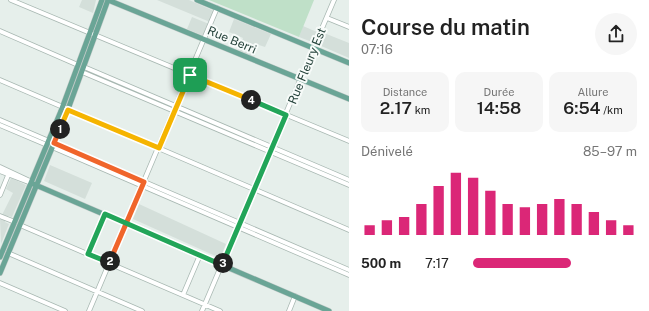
<!DOCTYPE html>
<html lang="fr">
<meta charset="utf-8">
<style>
:root{--surface:#fff;--page:#f6f6f6;--text:#222;--muted:#767676;--accent:#db2777}
body{margin:0;font-family:"Public Sans",sans-serif;background:var(--page);color:var(--text);height:100vh;display:flex;flex-direction:column;font-size:15px;white-space:nowrap}
*{box-sizing:border-box;margin:0}
p{font-size:13px;color:var(--muted)}
.icon{flex:none;width:22px;height:22px;fill:none;stroke:currentColor;stroke-width:2;stroke-linecap:round;stroke-linejoin:round}
.map{position:relative;flex:1;overflow:hidden}
.drawer{display:flex;flex-direction:column;background:var(--surface);width:300px}
.drawer>*{flex:none}
.pin{position:absolute;display:grid;place-items:center;width:34px;height:34px;color:#fff;margin:-17px;border-radius:8px;box-shadow:0 2px 6px #0006}
.km{position:absolute;width:20px;height:20px;margin:-10px;border-radius:50%;background:#222;color:#fff;font-size:11px;line-height:20px;text-align:center}
.round{display:grid;place-items:center;flex:none;width:42px;height:42px;border-radius:21px;background:var(--page)}
.headline{display:flex;align-items:center;justify-content:space-between;height:68px;padding:0 12px}
h1{font-size:22px;font-weight:600;line-height:30px}
.metrics{display:grid;grid-template-columns:repeat(3,1fr);gap:6px;height:68px;padding:4px 12px}
.metrics div{display:grid;align-content:center;border-radius:10px;background:var(--page);text-align:center}
.metrics b{font-size:17px;font-weight:600}
.metrics small{font-size:11px;font-weight:400}
.metrics p{font-size:11px}
.chart{height:112px;padding:8px 12px}
.chart p{display:flex;justify-content:space-between}
.chart svg{width:100%;height:72px;margin-top:4px;stroke:var(--accent);stroke-width:6}
ul{padding:0 12px;list-style:none;font-size:13px}
li{display:grid;grid-template-columns:64px 48px 1fr;align-items:center;height:30px}
li i{height:10px;border-radius:5px;background:var(--accent)}
main{display:flex;flex:1;min-height:0}
.map>svg:first-child{display:block}
.built{fill:#d4dfda}
.green{fill:#bfe0c8}
.lines{fill:none;stroke-linecap:round;stroke-linejoin:round}
.minor-casing{stroke:#a8b8b2;stroke-width:5.5}
.major-casing{stroke:#c2cac8;stroke-width:6}
.minor{stroke:#fff;stroke-width:4}
.major{stroke:#6aa596;stroke-width:5}
.split-1-casing{stroke:#fff;stroke-width:8}
.split-2-casing{stroke:#fff;stroke-width:8}
.split-3-casing{stroke:#fff;stroke-width:8}
.split-4-casing{stroke:#fff;stroke-width:8}
.split-5-casing{stroke:#fff;stroke-width:8}
.split-1{stroke:#f5b400;stroke-width:5}
.split-2{stroke:#f0652b;stroke-width:5}
.split-3{stroke:#22a559;stroke-width:5}
.split-4{stroke:#22a559;stroke-width:5}
.split-5{stroke:#f5b400;stroke-width:5}
.labels{text-anchor:middle;stroke-width:4;stroke-linejoin:round;paint-order:stroke}
.street-label{font-size:12px;fill:#24423a;stroke:#f7fbf9}
</style>
<main>
<div class="map">
<svg width="349" height="311" viewBox="0 0 349 311">
<rect width="100%" height="100%" fill="#e6efeb"/>
<path class="built" d="M82,0h14l-3,13 -14,-6z
M157,0h32l25,11 -4,11z
M192,17l17,7 -5,12 -17,-7z
M234,19l37,15 -6,13 -6,-2 -5,12 -16,-7 5,-12 -14,-6z
M303,26l14,6 -5,10 -13,-5z
M324,33l25,10v15l-30,-13z
M50,165l42,18 -7,16 -41,-18z
M11,178l15,7 -14,32 -4,-1 -3,6 4,2 -8,20 -1,-25 13,-26 -7,-4z
M139,204l87,40 -6,14 -87,-39z"/>
<path class="green" d="M209,0h105l-15,37z"/>
<g class="lines">
<g class="minor-casing">
<path id="minor" d="M11,0l338,141
M327,18l22,9
M0,31l78,34
M84,67l265,113
M82,72l267,113
M0,80l349,150
M0,120l49,21
M0,125l47,20
M54,143l295,127
M52,147l297,128
M0,167l32,15
M0,171l31,12
M0,195l9,-22
M0,216l15,6
M20,225l200,86
M8,253l134,58
M88,254l17,-40
M0,283l65,28
M183,295l17,-40
M89,311l128,-303
M202,311l132,-311
M289,311l6,-15"/>
</g>
<g class="major-casing">
<path id="major" d="M108,0l241,99
M197,0l152,63
M31,183l298,128
M0,257l61,-146 41,-111
M0,273l67,-161 41,-112"/>
</g>
<use href="#minor" class="minor"/>
<use href="#major" class="major"/>
</g>
<g class="lines">
<g class="split-1-casing">
<path id="split-1" d="M60,129l8,-19 91,38 31,-73"/>
</g>
<g class="split-2-casing">
<path id="split-2" d="M60,129l-6,14 90,39 -34,79"/>
</g>
<g class="split-3-casing">
<path id="split-3" d="M110,261v2l-22,-9 17,-40 117,51 1,-2"/>
</g>
<g class="split-4-casing">
<path id="split-4" d="M223,263l63,-148 -35,-15"/>
</g>
<g class="split-5-casing">
<path id="split-5" d="M190,75l61,25"/>
</g>
<use href="#split-1" class="split-1"/>
<use href="#split-2" class="split-2"/>
<use href="#split-3" class="split-3"/>
<use href="#split-4" class="split-4"/>
<use href="#split-5" class="split-5"/>
</g>
<g class="labels">
<g class="street-label">
<text transform="translate(232 40) rotate(23)" y="4">Rue Berri</text>
<text transform="translate(307 66) rotate(-68)" y="4">Rue Fleury Est</text>
</g>
</g>
</svg>
<div class="pin" style="left:190px;top:75px;background:#1e9e55"><svg class="icon" aria-label="arrive" viewBox="0 0 24 24"><path d="M6 21V4h12l-3 4 3 4H6"/></svg></div>
<b class="km" style="left:60px;top:129px">1</b>
<b class="km" style="left:110px;top:261px">2</b>
<b class="km" style="left:223px;top:263px">3</b>
<b class="km" style="left:251px;top:100px">4</b>
</div>
<section class="drawer">
<div class="headline"><div><h1>Course du matin</h1><p>07:16</p></div><a class="round"><svg class="icon" aria-label="share" viewBox="0 0 24 24"><path d="M12 15V3M7 8l5-5 5 5M5 13v7h14v-7"/></svg></a></div>
<div class="metrics">
<div><p>Distance</p><b>2.17<small> km</small></b></div>
<div><p>Durée</p><b>14:58</b></div>
<div><p>Allure</p><b>6:54<small> /km</small></b></div>
</div>
<div class="chart"><p><span>Dénivelé</span>85–97 m</p>
<svg viewBox="0 0 160 44" preserveAspectRatio="none"><path d="M5 44V38M15 44V35M25 44V33M35 44V25M45 44V14M55 44V6M65 44V9M75 44V17M85 44V25M95 44V27M105 44V25M115 44V22M125 44V25M135 44V30M145 44V35M155 44V38"/></svg>
</div>
<ul>
<li><b>500 m</b>7:17<i style="width:60%"></i></li>
</ul>
</section>
</main>
